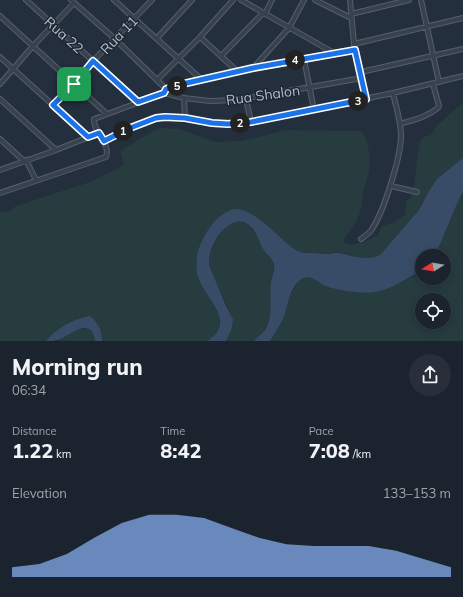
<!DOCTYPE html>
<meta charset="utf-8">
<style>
:root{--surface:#1b232e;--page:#282f3a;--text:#f1f3f6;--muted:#a0a4aa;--line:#39404a;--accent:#8ab4f8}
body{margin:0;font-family:Mulish,sans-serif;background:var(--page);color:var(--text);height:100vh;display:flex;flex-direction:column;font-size:15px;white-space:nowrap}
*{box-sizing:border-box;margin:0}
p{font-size:13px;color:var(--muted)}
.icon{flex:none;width:22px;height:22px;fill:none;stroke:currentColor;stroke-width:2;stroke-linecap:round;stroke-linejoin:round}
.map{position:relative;height:341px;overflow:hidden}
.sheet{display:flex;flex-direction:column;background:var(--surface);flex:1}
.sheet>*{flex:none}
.needle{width:26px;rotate:259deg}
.controls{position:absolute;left:415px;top:249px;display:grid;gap:8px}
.controls a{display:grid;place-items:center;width:36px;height:36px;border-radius:50%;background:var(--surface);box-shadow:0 2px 10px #0003,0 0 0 1px var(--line);font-size:20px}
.pin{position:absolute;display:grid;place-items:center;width:34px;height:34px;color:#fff;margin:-17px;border-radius:8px;box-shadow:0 2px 6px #0006}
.km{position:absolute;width:20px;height:20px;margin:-10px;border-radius:50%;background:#222;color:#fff;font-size:11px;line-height:20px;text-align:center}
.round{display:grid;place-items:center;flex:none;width:42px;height:42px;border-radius:21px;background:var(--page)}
.headline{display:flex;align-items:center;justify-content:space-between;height:68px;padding:0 12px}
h1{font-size:22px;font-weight:800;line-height:30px}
.stats{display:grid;grid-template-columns:repeat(3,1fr);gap:6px;height:68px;padding:4px 12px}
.stats div{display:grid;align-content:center}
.stats b{font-size:20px;font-weight:800}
.stats small{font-size:11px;font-weight:400}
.stats p{font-size:11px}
.chart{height:112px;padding:8px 12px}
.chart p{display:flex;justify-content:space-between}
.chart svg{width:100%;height:72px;margin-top:4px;fill:var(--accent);opacity:.7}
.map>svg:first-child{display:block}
.green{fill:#263c3f;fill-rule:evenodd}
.water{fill:#394c67}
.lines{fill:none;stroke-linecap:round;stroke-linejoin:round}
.street-casing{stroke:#565f6c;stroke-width:6}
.street{stroke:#38414e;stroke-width:4}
.route-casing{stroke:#fff;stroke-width:8}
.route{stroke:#1a73e8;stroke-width:5}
.labels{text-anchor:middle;stroke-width:3;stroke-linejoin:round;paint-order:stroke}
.street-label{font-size:14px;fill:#b4bcc9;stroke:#1d2633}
</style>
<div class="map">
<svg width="463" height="341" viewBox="0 0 463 341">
<rect width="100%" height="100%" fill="#242f3e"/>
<path class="green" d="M463,102v56l-26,21 -8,12 -10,19 -38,44c-13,9 -28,0 -43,-2 -4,0 -8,2 -12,2 -4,0 -6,-1 -10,-1 -11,-1 -13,1 -24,-5l-40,-34 -38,7 -13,20v43l13,20 5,12 1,9 -1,5 -4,6 -8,5h-105l-6,-20 -46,15 -4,5h-46v-129h8l8,-6 74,-24 29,-14 5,-4 -4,-13 35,-21 6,-2 18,1 37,13 25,-1 27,-6 16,-5 77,1c9,10 10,32 7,45 -2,6 -4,12 -5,18 -1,7 -1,14 -4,21 -3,9 -10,16 -15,24v4l5,2 17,-4 12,-6 4,-9 11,-3 13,-9v-12c1,-2 3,-3 5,-4 5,-7 5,-45 10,-58l3,-3 7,-2 5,-8z
M463,191v150h-193l14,-25 5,-19 10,-16 4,-3 5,-1 8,2 11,8 12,3 15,2 25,-1 30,-13 13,-8v8h22v-22h-9l21,-50zM422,300h22v22h-22z
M238,221c15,3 18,15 25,28 3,5 9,9 11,16l-3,19v32l-7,15 -10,10h-28l6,-13 1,-9 -14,-30 -10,-24v-5l1,-7 6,-13 6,-9 5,-6z
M86,328c7,3 8,6 9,13h-37l14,-10z"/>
<path class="water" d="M463,158v33l-7,15 -21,50h-13l-1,14c-12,8 -27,17 -41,21 -12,3 -28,1 -40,-1 -4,-1 -9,-2 -12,-3 -9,-3 -18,-15 -28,-7 -11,9 -12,25 -16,37 -4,8 -9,16 -14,24h-16c3,-4 8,-7 11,-11 9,-14 4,-32 6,-48 1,-5 4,-13 3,-18 -2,-6 -8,-10 -11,-15 -4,-7 -6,-16 -12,-22 -11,-12 -25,-2 -33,9 -5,8 -10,18 -9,29l17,41 7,13 -1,9 -6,13h-19c28,-17 4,-38 -6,-57 -8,-15 -5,-34 4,-49 6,-11 14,-20 26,-25 18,-8 48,29 62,38 7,5 12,5 20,5 4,0 8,1 12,1 6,0 10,-2 15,-1 13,3 30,9 41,1l38,-44 10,-19 8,-12z
M90,316c8,7 12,14 12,25h-7c-4,-26 -24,-6 -37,-1 -3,1 -8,1 -12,1 10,-13 28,-22 44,-25z"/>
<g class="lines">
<g class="street-casing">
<path id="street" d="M26,0l112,102
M71,0l44,39 51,50
M114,0l88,80
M241,0l93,53
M315,0l36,18
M350,0l4,44 12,55
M421,0l18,82
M265,14l7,-14
M351,14l58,-14
M0,16l107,98
M200,37l37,34
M157,38l35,-38
M354,44l109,-26
M221,56l42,-43
M0,57l88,80
M304,59l10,51
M253,68l36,-40 15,-28
M361,72l102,-23
M157,80l43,-43 33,-37
M0,84l33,-38 41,-43
M166,89l71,-18 118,-21
M164,93l20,5 26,3 26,-1 126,-22
M184,98l1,20
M0,99l56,51
M246,99l5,23
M53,105l21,-21 19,-23 59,-61
M400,124c13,-4 27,-7 38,-16l1,-2 -6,-22
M0,139l24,22
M104,141l26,-13 26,-10 9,-1 20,1 27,5 39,-1 142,-29 70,-17
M26,160l10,20
M0,170l56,-20 43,-17
M391,186l26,6
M0,193l106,-36c5,-14 -13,-24 -12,-38l70,-26
M361,239c4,-3 9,-6 11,-10 12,-18 29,-72 29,-94 0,-13 -5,-28 -8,-42"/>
</g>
<use href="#street" class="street"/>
</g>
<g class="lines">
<g class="route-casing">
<path id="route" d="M355,50l11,49 -115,23 -23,2 -16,-1 -27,-5 -20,-1 -9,1 -26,10 -26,13 -5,-8 -11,4 -35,-32 21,-21 19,-23 45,41 26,-9 2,-4 12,-4 75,-17z"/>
</g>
<use href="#route" class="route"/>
</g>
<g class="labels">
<g class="street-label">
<text transform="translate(64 35) rotate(42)" y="5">Rua 22</text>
<text transform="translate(119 35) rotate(-46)" y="5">Rua 11</text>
<text transform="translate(263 95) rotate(-8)" y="5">Rua Shalon</text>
</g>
</g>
</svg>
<div class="controls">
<a><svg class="needle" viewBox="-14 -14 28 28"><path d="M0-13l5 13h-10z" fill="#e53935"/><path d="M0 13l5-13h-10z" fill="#a0a4aa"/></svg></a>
<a><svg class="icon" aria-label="locate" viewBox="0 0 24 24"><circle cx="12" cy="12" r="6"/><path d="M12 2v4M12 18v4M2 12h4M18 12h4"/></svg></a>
</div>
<div class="pin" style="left:74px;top:84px;background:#1e9e55"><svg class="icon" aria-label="arrive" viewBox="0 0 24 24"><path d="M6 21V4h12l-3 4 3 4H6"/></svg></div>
<b class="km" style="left:123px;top:131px">1</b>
<b class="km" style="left:240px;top:123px">2</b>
<b class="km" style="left:358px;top:101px">3</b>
<b class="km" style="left:295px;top:60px">4</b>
<b class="km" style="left:177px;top:86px">5</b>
</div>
<section class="sheet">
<div class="headline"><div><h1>Morning run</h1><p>06:34</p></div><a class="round"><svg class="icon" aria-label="share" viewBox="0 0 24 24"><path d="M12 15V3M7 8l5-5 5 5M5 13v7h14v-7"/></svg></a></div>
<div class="stats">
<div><p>Distance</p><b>1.22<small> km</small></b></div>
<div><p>Time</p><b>8:42</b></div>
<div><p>Pace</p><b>7:08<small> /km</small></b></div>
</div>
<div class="chart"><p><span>Elevation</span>133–153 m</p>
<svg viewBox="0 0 160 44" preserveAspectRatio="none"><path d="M0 44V38L10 36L20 30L30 20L40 11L50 6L60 6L70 8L80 14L90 20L100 24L110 25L120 25L130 25L140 28L150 33L160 38V44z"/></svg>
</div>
</section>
